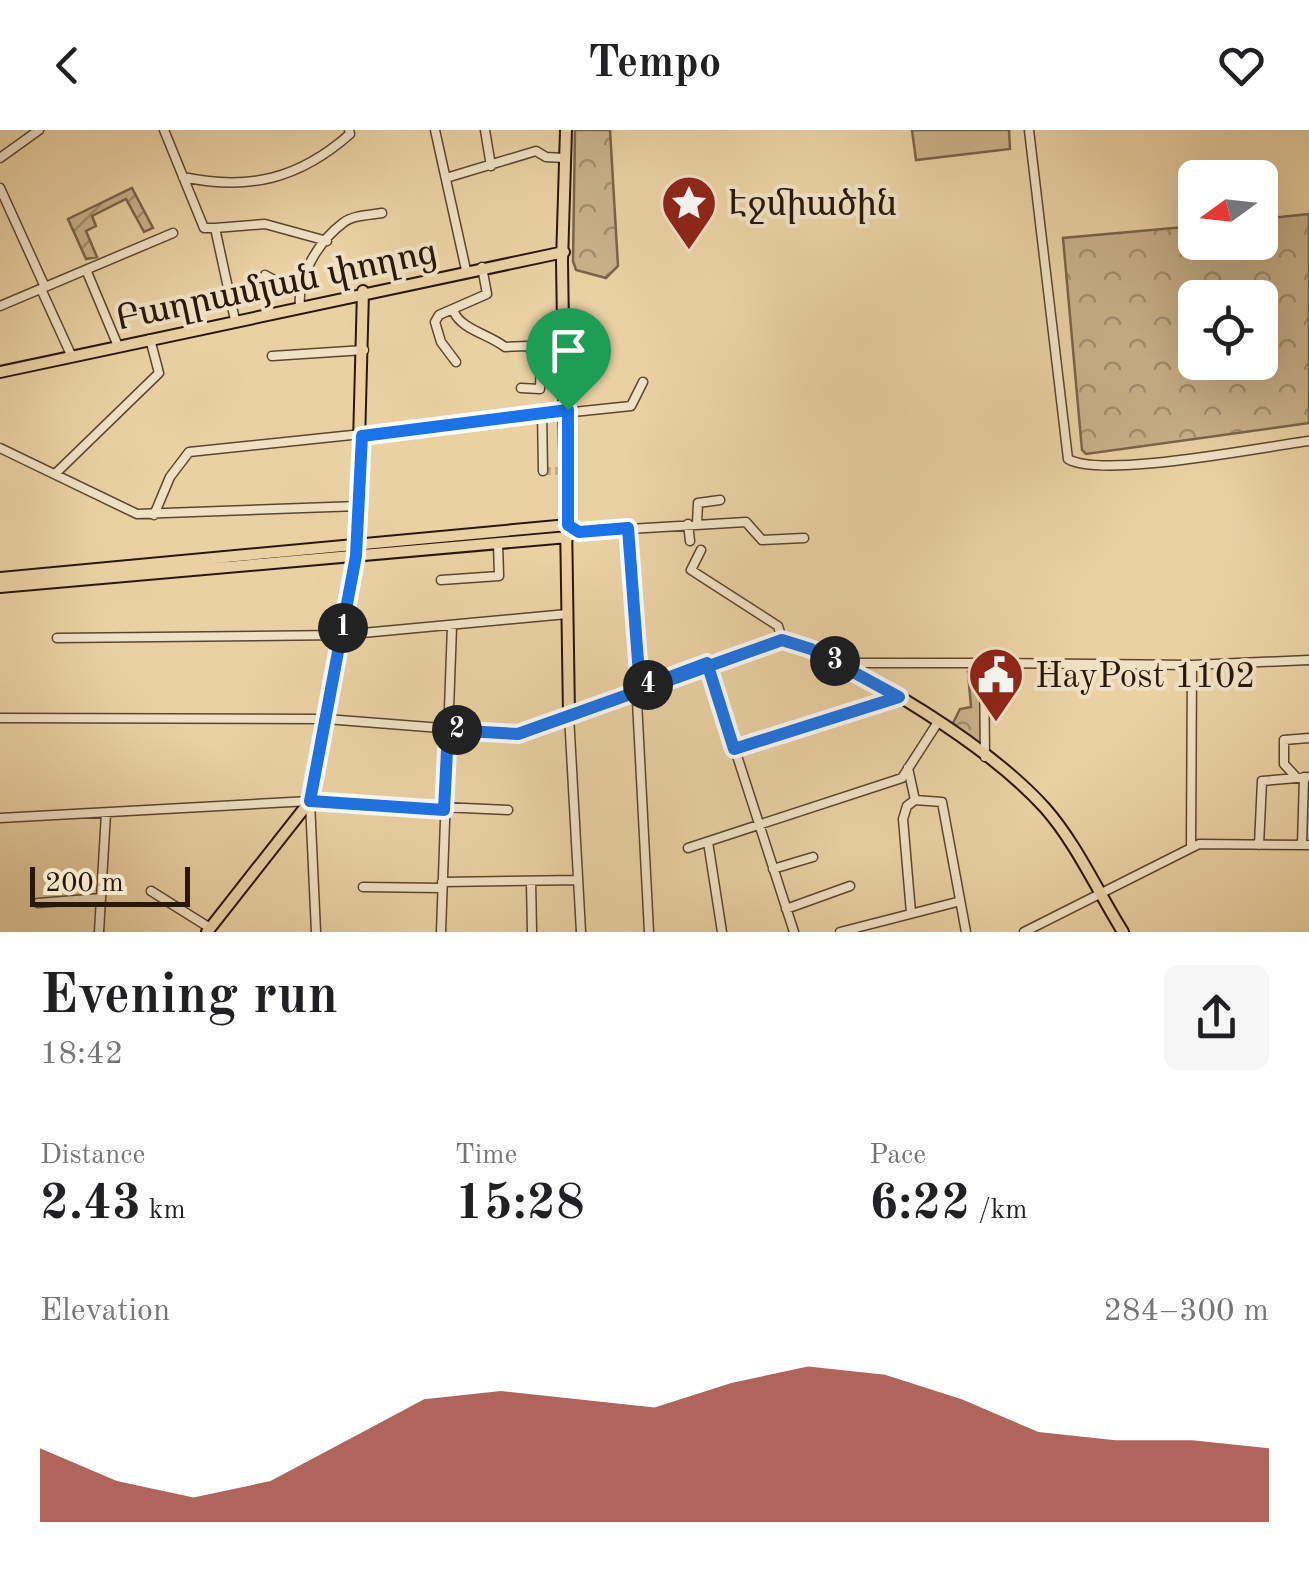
<!DOCTYPE html>
<meta charset="utf-8">
<style>
:root{--surface:#fff;--page:#f6f6f6;--text:#202124;--muted:#757577;--accent:#8f2418}
body{margin:0;font-family:"Old Standard TT","Noto Serif Armenian",serif;background:var(--page);color:var(--text);height:100vh;display:flex;flex-direction:column;font-size:38px;white-space:nowrap}
*{box-sizing:border-box;margin:0}
p{font-size:32px;color:var(--muted)}
.icon{flex:none;width:55px;height:55px;fill:none;stroke:currentColor;stroke-width:2;stroke-linecap:round;stroke-linejoin:round}
.map{position:relative;height:802px;overflow:hidden}
.details{display:flex;flex-direction:column;background:var(--surface);flex:1}
.details>*{flex:none}
.needle{width:65px;rotate:255deg}
.controls{position:absolute;left:1178px;top:30px;display:grid;gap:20px}
.controls a{display:grid;place-items:center;width:100px;height:100px;border-radius:15px;background:var(--surface);box-shadow:0 10px 40px #0002;font-size:50px}
.scale{position:absolute;left:30px;bottom:25px;width:160px;box-sizing:border-box;padding-left:10px;border:5px solid #2b1708;border-top:0;font-size:28px;line-height:35px;white-space:nowrap;color:#2b1708;-webkit-text-stroke:8px #f1e1c4;paint-order:stroke}
.pin{position:absolute;display:grid;place-items:center;width:85px;height:85px;color:#fff;margin:-102px -42px;border-radius:50% 50% 50% 0;rotate:-45deg;box-shadow:0 0 10px #0007}
.pin .icon{rotate:45deg}
.km{position:absolute;width:50px;height:50px;margin:-25px;border-radius:50%;background:#222;color:#fff;font-size:28px;line-height:50px;text-align:center}
.round{display:grid;place-items:center;flex:none;width:105px;height:105px;border-radius:15px;background:var(--page)}
.summary{display:flex;align-items:center;justify-content:space-between;height:170px;padding:0 40px}
h1{font-size:55px;font-weight:800;line-height:75px}
.stats{display:grid;grid-template-columns:repeat(3,1fr);gap:15px;height:170px;padding:10px 40px}
.stats div{display:grid;align-content:center}
.stats b{font-size:50px;font-weight:800}
.stats small{font-size:28px;font-weight:400}
.stats p{font-size:28px}
.chart{height:280px;padding:20px 40px}
.chart p{display:flex;justify-content:space-between}
.chart svg{width:100%;height:180px;margin-top:10px;fill:var(--accent);opacity:.7}
header{display:flex;justify-content:space-between;align-items:center;height:130px;padding:0 40px;background:var(--surface);font-size:45px;font-weight:800}
.map>svg:first-child{display:block}
.grass{fill:#cab189;stroke:#7a6448;stroke-width:2.5}
.park{fill:url(#park-crowns);stroke:#7a6448;stroke-width:2.5;fill-rule:evenodd}
.garden{fill:url(#garden-furrows);stroke:#7a6448;stroke-width:2.5}
.lines{fill:none;stroke-linecap:round;stroke-linejoin:round}
.minor-tunnel{stroke:#c4ac85;stroke-width:8;stroke-dasharray:8 4;stroke-linecap:butt}
.minor-casing{stroke:#5b462f;stroke-width:11}
.major-casing{stroke:#2b1708;stroke-width:14}
.minor{stroke:#f1e1c4;stroke-width:8}
.major{stroke:#ead1a4;stroke-width:10}
.route-casing{stroke:#fff;stroke-width:20}
.route{stroke:#1a73e8;stroke-width:12}
.labels{text-anchor:middle;stroke-width:8;stroke-linejoin:round;paint-order:stroke}
.poi-label{font-size:35px;fill:#2b1708;stroke:#f1e1c4;text-anchor:start}
.street-label{font-size:35px;fill:#2b1708;stroke:#f1e1c4}
</style>
<header><svg class="icon" aria-label="back" viewBox="0 0 24 24"><path d="M15 5l-7 7 7 7"/></svg>Tempo<svg class="icon" aria-label="heart" viewBox="0 0 24 24"><path d="M12 20l-8-8c-3-5 5-10 8-4 3-6 11-1 8 4z"/></svg></header>
<div class="map">
<svg width="1309" height="802" viewBox="0 0 1309 802">
<defs>
<pattern id="park-crowns" width="20" height="18" patternUnits="userSpaceOnUse" patternTransform="scale(2.5)"><rect width="20" height="18" fill="#cab189"/><path d="M2 6a3 3 0 1 1 6 0M12 15a3 3 0 1 1 6 0" fill="none" stroke="#a48f6e"/></pattern>
<pattern id="garden-furrows" width="10" height="10" patternUnits="userSpaceOnUse" patternTransform="scale(2.5)"><rect width="10" height="10" fill="#cab189"/><path d="M-1 1l2-2M0 10L10 0M9 11l2-2" fill="none" stroke="#a48f6e"/></pattern>
</defs>
<rect width="100%" height="100%" fill="#ead1a4"/>
<filter id="stains"><feTurbulence type="fractalNoise" baseFrequency=".002" numOctaves="4"/><feColorMatrix values="0 0 0 0 .2 0 0 0 0 .09 0 0 0 0 .02 0 0 0 .5 -.17"/></filter>
<radialGradient id="worn" r=".72"><stop offset=".6" stop-color="#630" stop-opacity="0"/><stop offset="1" stop-color="#630" stop-opacity=".3"/></radialGradient>
<path class="grass" d="M912,0h97l1,19 -94,11z"/>
<path class="park" d="M575,0h35l8,136 -12,12 -30,-8 -3,-9z
M1309,84v209l-223,31 -4,-4 -19,-212 132,-12v16h65v-23zM1195,168h65v64h-65z
M980,541l1,76 -30,-20 9,-18 11,-2 -3,-35z"/>
<path class="garden" d="M132,58l21,40 -9,4 -18,-33 -34,17 4,10 -10,5 11,26 -11,2 -18,-40z"/>
<g class="lines">
<path class="minor-tunnel" d="M543,341h16"/>
<g class="minor-casing">
<path id="minor" d="M164,0l40,98h11l20,92
M435,0l31,140
M485,0l6,36
M1029,0l39,329c34,20 194,-12 241,-18
M0,28l39,-28
M183,47c66,14 116,2 167,-43l-1,-4
M446,48l90,-27 10,6 19,1
M0,58l45,99
M215,98l50,-4 62,17
M87,142l31,74
M265,145l34,18
M41,159l31,68
M300,175c-3,-29 20,-65 43,-82 10,-8 27,-8 39,-10
M0,176l173,-73
M454,182c8,18 35,22 51,35l22,-1 14,13 24,-1
M272,226l92,-6
M456,232l-15,-20 -6,-20 4,-7 48,-21 -5,-27
M521,258l19,1 1,-30
M542,282l1,59
M0,318l137,66 222,-8
M55,344l104,-101 -9,-34
M154,385l16,-38 19,-25 442,-46 12,-24
M688,394l2,17
M697,394l1,-21 22,-3
M628,398l21,404
M568,407l11,-5 167,-10 16,18 42,-2
M701,420l-10,20 87,56 4,13
M441,450l58,-4 -1,-33
M57,508l284,-3 226,-21
M707,533l87,269
M838,533h146l1,94
M984,533l208,2 117,-5
M0,588l326,1 192,15 51,-19 12,217
M734,619l165,-52
M908,638l7,32 -8,6 -4,13 8,94
M1296,647l-12,-13v-24l25,-2
M915,670l27,2 24,130
M310,672l6,130
M0,688l310,-17 198,9
M708,712l14,90
M1259,715l3,-64 47,-4
M1302,715l2,-68
M1191,717l1,-182
M688,718l214,-70 36,-56
M773,739l40,-12
M531,751l1,51
M442,752l136,-2
M363,757l79,1
M151,761l59,37
M38,773l63,-5
M786,779l64,-23
M99,802l7,-119
M441,802l11,-306
M840,802l117,-30
M1024,802l175,-88 110,1"/>
</g>
<g class="major-casing">
<path id="major" d="M566,0l-4,131 7,454 138,-52 81,-23c80,33 198,103 257,168 31,35 53,84 78,124
M0,242l564,-120
M0,448l568,-53
M0,457l568,-50
M207,802l103,-131 46,-245 7,-265"/>
</g>
<use href="#minor" class="minor"/>
<use href="#major" class="major"/>
</g>
<g class="lines">
<g class="route-casing">
<path id="route" d="M568,280l-206,26 -6,120 -46,245 134,9 4,-80 70,4 264,-94 29,9 88,48 -165,52 -27,-86 -67,25 -12,-160 -49,4 -11,-7v-115"/>
</g>
<use href="#route" class="route"/>
</g>
<defs>
<g id="sight-pin" transform="scale(2.875)"><path d="M0 17L-7.5 6A9.5 9.5 0 1 1 7.5 6Z" fill="#8f2418" stroke="#f1e1c4"/><path d="M0-6L1.8-2.2L6-1.7L2.9 1.2L3.7 5.4L0 3.3L-3.7 5.4L-2.9 1.2L-6-1.7L-1.8-2.2Z" fill="#fff"/></g>
<g id="civic-pin" transform="scale(2.875)"><path d="M0 17L-7.5 6A9.5 9.5 0 1 1 7.5 6Z" fill="#8f2418" stroke="#f1e1c4"/><path d="M-.6-6.5H3V-4.5H.6V-3L4-1V1h2V6H-6V1h2V-1L-.6-3ZM-1.2 2.5V6h2.4V2.5Z" fill="#fff"/></g>
</defs>
<g fill-rule="evenodd">
<use href="#sight-pin" x="689" y="73"/>
<use href="#civic-pin" x="996" y="545"/>
</g>
<g class="labels">
<g class="poi-label">
<text x="728" y="85">Էջմիածին</text>
<text x="1035" y="557">HayPost 1102</text>
</g>
<g class="street-label">
<text transform="translate(276 154) rotate(-12)" y="12">Բաղրամյան փողոց</text>
</g>
</g>
<rect width="100%" height="100%" filter="url(#stains)"/>
<rect width="100%" height="100%" fill="url(#worn)"/>
</svg>
<div class="controls">
<a><svg class="needle" viewBox="-14 -14 28 28"><path d="M0-13l5 13h-10z" fill="#e53935"/><path d="M0 13l5-13h-10z" fill="#757577"/></svg></a>
<a><svg class="icon" aria-label="locate" viewBox="0 0 24 24"><circle cx="12" cy="12" r="6"/><path d="M12 2v4M12 18v4M2 12h4M18 12h4"/></svg></a>
</div>
<div class="scale">200 m</div>
<div class="pin" style="left:568px;top:280px;background:#1e9e55"><svg class="icon" aria-label="arrive" viewBox="0 0 24 24"><path d="M6 21V4h12l-3 4 3 4H6"/></svg></div>
<b class="km" style="left:343px;top:498px">1</b>
<b class="km" style="left:457px;top:600px">2</b>
<b class="km" style="left:835px;top:531px">3</b>
<b class="km" style="left:648px;top:555px">4</b>
</div>
<section class="details">
<div class="summary"><div><h1>Evening run</h1><p>18:42</p></div><a class="round"><svg class="icon" aria-label="share" viewBox="0 0 24 24"><path d="M12 15V3M7 8l5-5 5 5M5 13v7h14v-7"/></svg></a></div>
<div class="stats">
<div><p>Distance</p><b>2.43<small> km</small></b></div>
<div><p>Time</p><b>15:28</b></div>
<div><p>Pace</p><b>6:22<small> /km</small></b></div>
</div>
<div class="chart"><p><span>Elevation</span>284–300 m</p>
<svg viewBox="0 0 160 44" preserveAspectRatio="none"><path d="M0 44V26L10 34L20 38L30 34L40 24L50 14L60 12L70 14L80 16L90 10L100 6L110 8L120 14L130 22L140 24L150 24L160 26V44z"/></svg>
</div>
</section>
